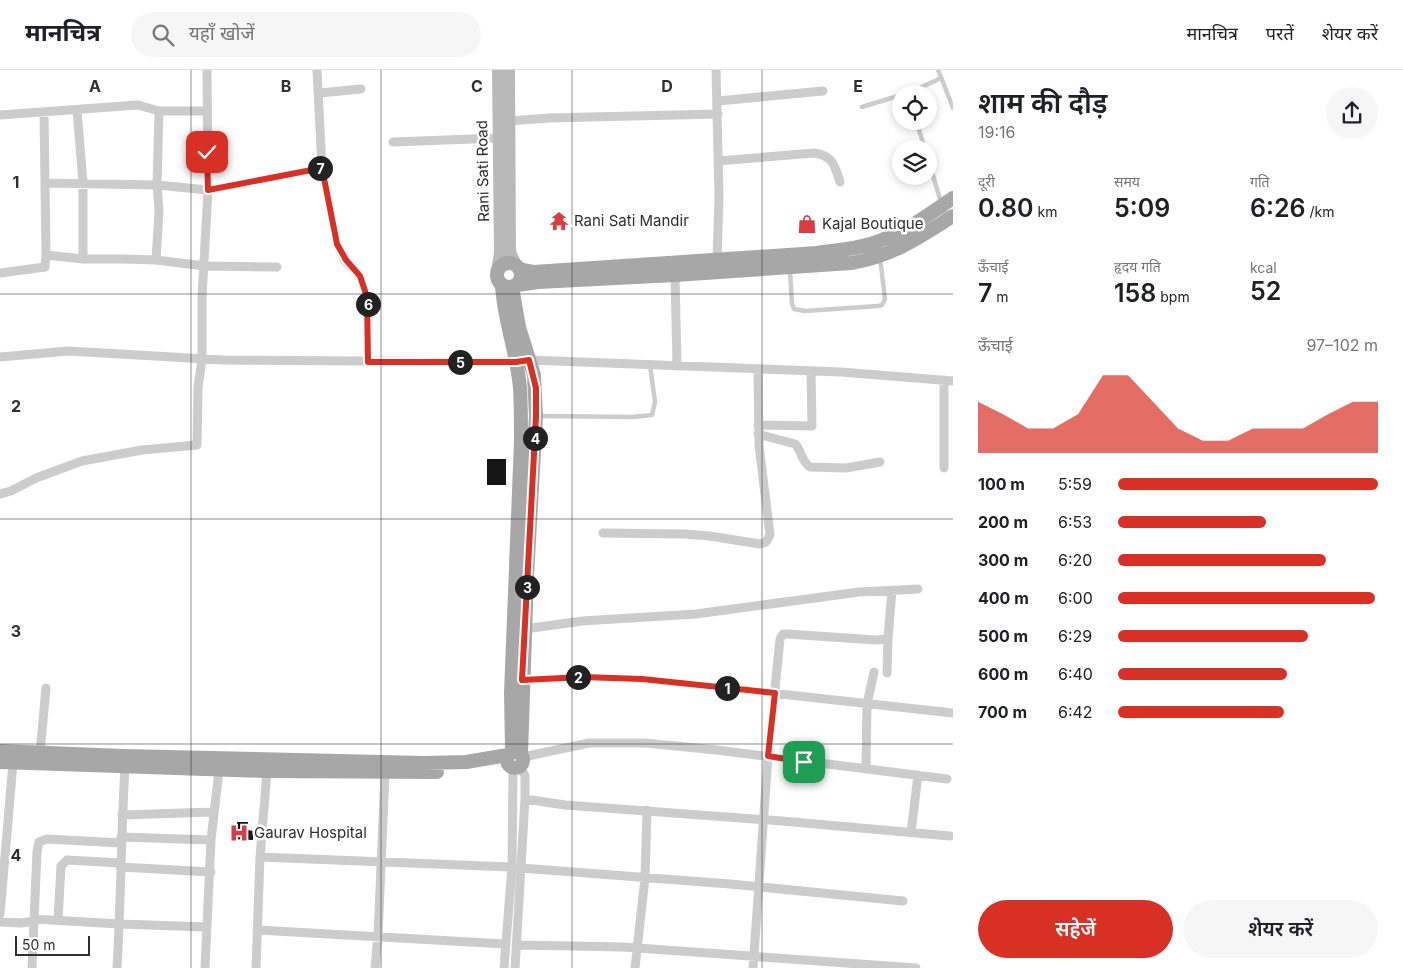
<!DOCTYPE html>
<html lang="hi">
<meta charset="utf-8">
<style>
:root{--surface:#fff;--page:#f6f6f6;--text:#202124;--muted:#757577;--line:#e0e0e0;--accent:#d93025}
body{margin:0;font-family:Inter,"Noto Sans Devanagari",sans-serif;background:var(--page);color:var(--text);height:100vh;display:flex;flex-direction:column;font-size:19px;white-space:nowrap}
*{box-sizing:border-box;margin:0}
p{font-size:16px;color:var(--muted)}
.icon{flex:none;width:28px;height:28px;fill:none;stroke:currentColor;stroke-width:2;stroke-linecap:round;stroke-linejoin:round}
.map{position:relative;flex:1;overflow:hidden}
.side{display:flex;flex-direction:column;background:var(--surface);width:450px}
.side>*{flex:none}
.fabs{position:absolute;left:892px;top:15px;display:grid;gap:10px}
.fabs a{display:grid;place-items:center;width:45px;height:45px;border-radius:50%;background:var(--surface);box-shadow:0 2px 8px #0003;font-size:25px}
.scale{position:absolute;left:15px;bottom:12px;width:75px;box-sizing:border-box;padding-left:5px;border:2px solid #2f2f2f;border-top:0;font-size:14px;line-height:18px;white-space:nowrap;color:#2f2f2f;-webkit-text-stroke:4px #fff;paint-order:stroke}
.pin{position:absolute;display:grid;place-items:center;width:42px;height:42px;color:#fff;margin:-21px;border-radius:10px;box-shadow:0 2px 8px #0006}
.km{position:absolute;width:25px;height:25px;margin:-12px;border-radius:50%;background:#222;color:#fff;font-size:14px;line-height:25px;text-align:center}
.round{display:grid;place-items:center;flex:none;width:52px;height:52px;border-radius:26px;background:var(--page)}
.headline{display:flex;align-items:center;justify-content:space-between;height:85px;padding:0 25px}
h1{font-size:28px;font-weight:600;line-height:38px}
.figures{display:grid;grid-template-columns:repeat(3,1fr);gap:8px;height:85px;padding:5px 25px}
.figures div{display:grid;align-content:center}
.figures b{font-size:25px;font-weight:600}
.figures small{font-size:14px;font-weight:400}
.figures p{font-size:14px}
.chart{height:140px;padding:10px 25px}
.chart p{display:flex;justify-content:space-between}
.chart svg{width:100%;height:90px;margin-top:5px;fill:var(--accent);opacity:.7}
.action{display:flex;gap:10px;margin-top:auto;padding:10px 25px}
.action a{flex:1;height:58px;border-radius:30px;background:var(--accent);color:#fff;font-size:20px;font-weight:600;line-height:58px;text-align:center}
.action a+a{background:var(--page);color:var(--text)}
ul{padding:0 25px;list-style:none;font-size:16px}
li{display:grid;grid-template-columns:80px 60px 1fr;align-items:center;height:38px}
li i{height:12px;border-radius:6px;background:var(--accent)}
header{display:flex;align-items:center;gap:30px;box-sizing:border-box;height:70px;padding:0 25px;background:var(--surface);border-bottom:1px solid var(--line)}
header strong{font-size:24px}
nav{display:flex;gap:28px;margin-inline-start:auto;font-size:18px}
.search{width:350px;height:45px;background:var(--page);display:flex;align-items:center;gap:12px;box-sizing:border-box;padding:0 18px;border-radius:28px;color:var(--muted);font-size:19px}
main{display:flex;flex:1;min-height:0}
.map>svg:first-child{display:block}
.building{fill:#161616}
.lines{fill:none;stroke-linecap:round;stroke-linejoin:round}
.lane{stroke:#ccc;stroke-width:4.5}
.street{stroke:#ccc;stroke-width:9}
.secondary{stroke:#b9b9b9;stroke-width:12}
.primary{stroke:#a7a7a7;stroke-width:14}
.route-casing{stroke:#fff;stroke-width:10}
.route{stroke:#d93025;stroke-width:6}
.grid{fill:none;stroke:#2f2f2f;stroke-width:1;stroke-opacity:0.55}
.labels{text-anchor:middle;stroke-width:5;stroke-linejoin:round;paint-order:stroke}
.street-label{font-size:15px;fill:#2f2f2f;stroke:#fff}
.poi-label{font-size:15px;fill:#2f2f2f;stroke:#fff;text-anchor:start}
.grid-label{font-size:16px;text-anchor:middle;font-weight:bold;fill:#2f2f2f;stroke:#fff;stroke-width:5;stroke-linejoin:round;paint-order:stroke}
</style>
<header>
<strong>मानचित्र</strong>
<div class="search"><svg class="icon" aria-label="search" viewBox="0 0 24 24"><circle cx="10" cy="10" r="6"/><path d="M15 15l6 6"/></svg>यहाँ खोजें</div>
<nav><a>मानचित्र</a><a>परतें</a><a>शेयर करें</a></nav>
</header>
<main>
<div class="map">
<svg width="953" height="898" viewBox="0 0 953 898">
<rect width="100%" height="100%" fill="#fff"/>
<path class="building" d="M487,389h19v26h-19z
M237,752h11v8l5,1v9l-22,-1 1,-9h5z"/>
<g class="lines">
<path class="lane" d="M941,7l12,31
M906,24l31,-14 4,-3 -3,-7
M862,37l39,-12
M916,51l9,28
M929,92l13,44 6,11
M790,200l2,34 2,5 11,2 73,-5 4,-1 3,-6 -5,-42
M538,346l95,1 19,-2 3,-13 -5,-37"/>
<path class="street" d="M317,0l5,98 15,76 8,17 15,15 7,21 1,65
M716,0l3,127 -2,61
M319,23l42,-4
M718,31l105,-10
M77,40l6,73v76
M44,42l2,143 37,4h41l32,1 49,6 72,1
M0,45l138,-10 21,6h48
M509,51l40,-3 169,-4
M393,72l106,-4
M718,91l96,-8c20,3 20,12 26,29
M45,113l112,2 51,5 114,-22
M156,190l3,-49 -2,-26 2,-74
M0,203l45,-6 1,-14
M675,205l2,91
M0,287l68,-6 156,9 292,2 13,-2 312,12 112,9
M758,355l54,1 -1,-55
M758,364l37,10c7,7 6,17 15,23l36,1 34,-6
M944,398v-88
M0,424l11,-3 25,-13 46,-17 60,-11 55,-5 1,-57 4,-29v-62l6,-107 -1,-120
M603,463l82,1 25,2 50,8 6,-2 4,-7 -11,-90 -1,-76
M525,559l57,-8 114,-7 163,-22 59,-3
M888,569l4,-49
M522,610l61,-3 60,2 310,34
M40,683l6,-65
M523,687l66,-14h56l71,7 231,29
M866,699l1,-65 7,-32
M525,729l40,6 217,16 168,15
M122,745l92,-3
M911,763l7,-58
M121,767l90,3
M260,787l252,10
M120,797l91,5
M521,798l209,16 173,17
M0,844l13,-151
M34,849l86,5 87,3
M58,850l3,-54 6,-6 53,3
M0,852l21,1 13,-2
M258,860l247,14
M516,875l107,2 293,21
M32,898l5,-116 2,-10 8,-3 74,4
M117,898c4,-67 4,-134 8,-202
M205,898l6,-128 8,-70
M256,898l4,-111 7,-86
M375,898l3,-32 7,-163
M504,898l8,-101 1,-99
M515,898l10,-169v-23l-5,-10
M635,898l10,-90 2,-68
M753,898l15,-212 12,-117 3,-5h4l89,6 12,-1 -1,34"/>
<path class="secondary" d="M509,0l1,182 6,13
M497,201l3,-18 -2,-183"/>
<path class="primary" d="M497 205a12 12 0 1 1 24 0a12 12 0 1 1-24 0Z
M519,199l15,3 15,-1 268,-18c20,-3 43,-4 62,-12 26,-9 51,-27 74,-43
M517,215l21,-3 137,-7 176,-12c42,-7 67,-25 102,-47
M502,216c2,34 15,67 18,102 1,17 1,36 1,53l-10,252 1,55
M512,217l7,40 15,48 2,41 -9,160 -6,177
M0,681l123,5 301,7 42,-1 42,-7
M507 690a8 8 0 1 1 16 0a8 8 0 1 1-16 0Z
M0,692l267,9 170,1"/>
</g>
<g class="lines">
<g class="route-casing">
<path id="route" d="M207,82l1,38 114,-22 15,76 9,16 14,16 7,21 1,65h148l13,-2 7,28v28l-14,264 61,-3 59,2 133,14 -7,63 36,6"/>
</g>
<use href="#route" class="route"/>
</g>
<path class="grid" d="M191,0v898M381,0v898M572,0v898M762,0v898M0,224h953M0,449h953M0,674h953"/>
<defs>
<g id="temple-bare" transform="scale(1.5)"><path d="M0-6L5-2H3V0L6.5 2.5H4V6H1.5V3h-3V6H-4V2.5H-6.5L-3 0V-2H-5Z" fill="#da3d41" stroke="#fff" stroke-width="2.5" paint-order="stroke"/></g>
<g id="shop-bare" transform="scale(1.5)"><path d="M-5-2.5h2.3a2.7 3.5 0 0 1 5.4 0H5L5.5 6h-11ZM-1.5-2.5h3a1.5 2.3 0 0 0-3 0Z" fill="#da3d41" stroke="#fff" stroke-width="2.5" paint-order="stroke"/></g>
<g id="hospital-bare" transform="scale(1.5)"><path d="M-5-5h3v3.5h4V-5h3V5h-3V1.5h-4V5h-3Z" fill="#da3d41" stroke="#fff" stroke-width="2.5" paint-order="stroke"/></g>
</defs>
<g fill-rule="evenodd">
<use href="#temple-bare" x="559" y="151"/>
<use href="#shop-bare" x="807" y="154"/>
<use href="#hospital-bare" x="239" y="763"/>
</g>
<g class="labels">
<g class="street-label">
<text transform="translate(483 101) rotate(-91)" y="5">Rani Sati Road</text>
</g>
<g class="poi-label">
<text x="574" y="156">Rani Sati Mandir</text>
<text x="822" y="159">Kajal Boutique</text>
<text x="254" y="768">Gaurav Hospital</text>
</g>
</g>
<g class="grid-label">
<text x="95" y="22">A</text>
<text x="286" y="22">B</text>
<text x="477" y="22">C</text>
<text x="667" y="22">D</text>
<text x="858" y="22">E</text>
<text x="16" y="118">1</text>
<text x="16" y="342">2</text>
<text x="16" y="567">3</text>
<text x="16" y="791">4</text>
</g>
</svg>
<div class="fabs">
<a><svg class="icon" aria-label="locate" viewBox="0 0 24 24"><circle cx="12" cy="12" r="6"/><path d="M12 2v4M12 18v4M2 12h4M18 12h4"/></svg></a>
<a><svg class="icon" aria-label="layers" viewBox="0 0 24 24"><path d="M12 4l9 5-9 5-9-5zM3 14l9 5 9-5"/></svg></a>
</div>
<div class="scale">50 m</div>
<div class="pin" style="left:804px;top:692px;background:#1e9e55"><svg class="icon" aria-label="arrive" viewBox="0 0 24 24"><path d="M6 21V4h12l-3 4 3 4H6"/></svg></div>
<div class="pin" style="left:207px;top:82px;background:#d93025"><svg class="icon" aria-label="check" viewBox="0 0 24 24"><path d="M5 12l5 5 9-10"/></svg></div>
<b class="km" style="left:727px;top:618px">1</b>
<b class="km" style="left:578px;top:607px">2</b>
<b class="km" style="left:527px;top:517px">3</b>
<b class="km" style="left:535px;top:368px">4</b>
<b class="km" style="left:460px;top:292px">5</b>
<b class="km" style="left:368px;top:234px">6</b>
<b class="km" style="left:320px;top:98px">7</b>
</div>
<section class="side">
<div class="headline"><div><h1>शाम की दौड़</h1><p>19:16</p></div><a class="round"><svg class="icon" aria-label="share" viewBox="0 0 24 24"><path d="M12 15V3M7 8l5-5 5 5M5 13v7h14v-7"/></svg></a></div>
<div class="figures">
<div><p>दूरी</p><b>0.80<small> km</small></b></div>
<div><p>समय</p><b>5:09</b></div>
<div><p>गति</p><b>6:26<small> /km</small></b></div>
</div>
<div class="figures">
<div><p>ऊँचाई</p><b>7<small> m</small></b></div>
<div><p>हृदय गति</p><b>158<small> bpm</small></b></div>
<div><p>kcal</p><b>52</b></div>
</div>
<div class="chart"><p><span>ऊँचाई</span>97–102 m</p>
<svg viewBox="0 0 160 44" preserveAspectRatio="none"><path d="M0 44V19L10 25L20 32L30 32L40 25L50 6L60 6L70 19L80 32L90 38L100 38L110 32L120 32L130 32L140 25L150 19L160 19V44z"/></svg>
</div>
<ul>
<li><b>100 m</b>5:59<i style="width:100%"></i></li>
<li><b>200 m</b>6:53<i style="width:57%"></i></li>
<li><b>300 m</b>6:20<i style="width:80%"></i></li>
<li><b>400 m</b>6:00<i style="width:99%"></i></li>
<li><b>500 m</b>6:29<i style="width:73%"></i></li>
<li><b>600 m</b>6:40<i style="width:65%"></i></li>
<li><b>700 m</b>6:42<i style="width:64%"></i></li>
</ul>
<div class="action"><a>सहेजें</a><a>शेयर करें</a></div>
</section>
</main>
